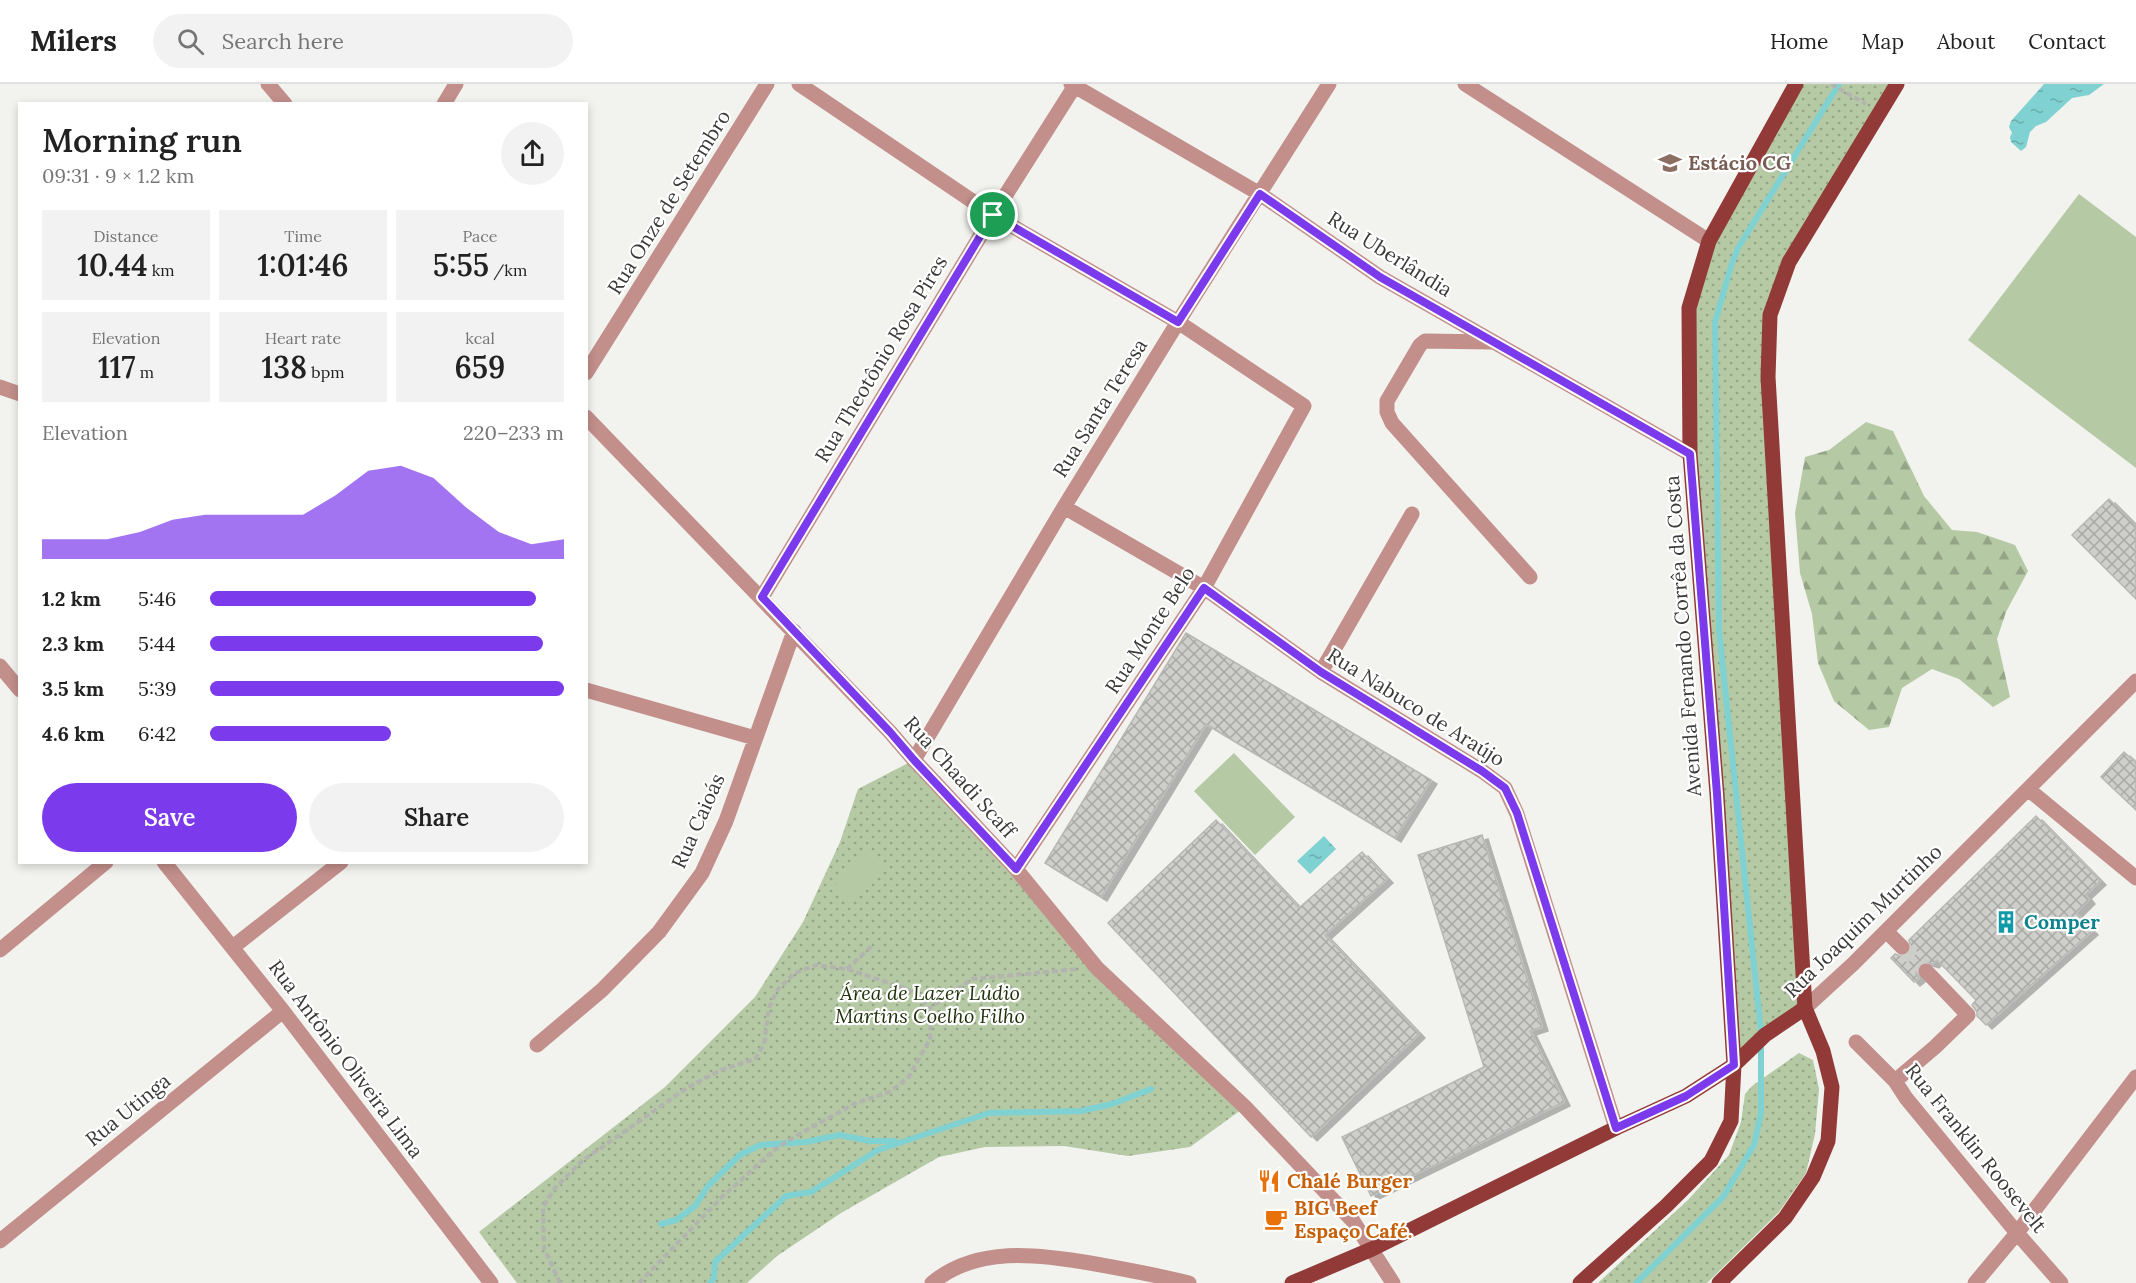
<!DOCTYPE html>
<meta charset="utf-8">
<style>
:root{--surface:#fff;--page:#f2f2f2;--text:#222;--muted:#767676;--line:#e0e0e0;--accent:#7c3aed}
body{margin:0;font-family:Lora,serif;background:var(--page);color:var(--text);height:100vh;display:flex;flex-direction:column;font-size:22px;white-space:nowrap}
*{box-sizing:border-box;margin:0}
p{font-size:20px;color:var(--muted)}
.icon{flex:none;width:33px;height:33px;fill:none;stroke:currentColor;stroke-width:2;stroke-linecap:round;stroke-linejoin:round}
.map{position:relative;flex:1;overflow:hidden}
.side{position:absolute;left:18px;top:18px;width:570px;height:762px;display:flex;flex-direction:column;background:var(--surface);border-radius:0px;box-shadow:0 3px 9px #0003}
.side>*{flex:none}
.pin{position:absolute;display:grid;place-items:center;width:51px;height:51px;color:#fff;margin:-26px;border:3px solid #fff;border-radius:50%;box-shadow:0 2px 6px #0007}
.round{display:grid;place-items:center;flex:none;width:63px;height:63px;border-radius:32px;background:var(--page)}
.headline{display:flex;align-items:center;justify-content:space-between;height:102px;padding:0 24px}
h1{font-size:33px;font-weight:600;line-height:45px}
.metrics{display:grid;grid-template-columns:repeat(3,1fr);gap:9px;height:102px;padding:6px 24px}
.metrics div{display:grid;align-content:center;border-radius:0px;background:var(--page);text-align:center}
.metrics b{font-size:30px;font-weight:600}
.metrics small{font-size:16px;font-weight:400}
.metrics p{font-size:16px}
.chart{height:168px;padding:12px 24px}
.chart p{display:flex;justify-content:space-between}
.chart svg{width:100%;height:108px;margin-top:6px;fill:var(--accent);opacity:.7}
.primary-button{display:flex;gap:12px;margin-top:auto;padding:12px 24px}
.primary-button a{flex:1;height:69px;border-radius:36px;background:var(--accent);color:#fff;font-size:24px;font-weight:600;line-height:69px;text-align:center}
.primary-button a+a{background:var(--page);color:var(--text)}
ul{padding:0 24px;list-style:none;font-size:20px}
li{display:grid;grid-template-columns:96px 72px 1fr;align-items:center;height:45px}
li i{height:15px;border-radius:8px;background:var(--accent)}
header{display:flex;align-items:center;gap:36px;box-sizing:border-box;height:84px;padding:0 30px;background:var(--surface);border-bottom:2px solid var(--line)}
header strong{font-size:28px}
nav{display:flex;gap:33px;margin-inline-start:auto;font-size:21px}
.search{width:420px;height:54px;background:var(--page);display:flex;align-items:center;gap:15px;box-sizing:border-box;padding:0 21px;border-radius:33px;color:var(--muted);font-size:22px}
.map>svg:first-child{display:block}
.grass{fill:url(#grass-dots)}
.forest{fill:url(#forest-firs)}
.garden{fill:#b5caa4}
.water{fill:url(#water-ripples)}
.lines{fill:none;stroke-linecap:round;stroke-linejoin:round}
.stream{stroke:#80d1d2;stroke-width:6}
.building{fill:url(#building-cross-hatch);stroke:#b8b7b4;stroke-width:1.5;filter:url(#shadow)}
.minor-tunnel{stroke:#cdcdca;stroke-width:15;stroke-dasharray:15 8;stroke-linecap:butt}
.path{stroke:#b3b3b0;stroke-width:4;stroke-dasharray:6 3;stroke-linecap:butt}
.minor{stroke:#c28f8b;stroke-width:15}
.major{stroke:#913a38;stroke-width:15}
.route-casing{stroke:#fff;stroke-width:12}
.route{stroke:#7c3aed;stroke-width:8}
.labels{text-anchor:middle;stroke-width:4.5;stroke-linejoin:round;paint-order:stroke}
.education-label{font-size:20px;font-weight:bold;fill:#785e54;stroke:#fff;text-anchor:start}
.street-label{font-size:20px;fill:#3a3a39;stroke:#fff}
.culture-label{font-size:20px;font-weight:bold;fill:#0d838f;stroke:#fff;text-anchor:start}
.park-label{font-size:20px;font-style:italic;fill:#1e310a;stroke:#fff}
.food-label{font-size:20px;font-weight:bold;fill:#c56008;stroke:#fff;text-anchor:start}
</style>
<header>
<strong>Milers</strong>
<div class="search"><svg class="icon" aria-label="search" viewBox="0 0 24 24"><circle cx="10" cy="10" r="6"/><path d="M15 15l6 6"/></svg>Search here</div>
<nav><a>Home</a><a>Map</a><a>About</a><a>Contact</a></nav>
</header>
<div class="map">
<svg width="2136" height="1199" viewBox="0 0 2136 1199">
<defs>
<pattern id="grass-dots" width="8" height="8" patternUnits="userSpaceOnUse" patternTransform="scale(1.5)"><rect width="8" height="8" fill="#b5caa4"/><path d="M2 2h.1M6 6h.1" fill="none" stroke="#94a587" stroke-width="1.8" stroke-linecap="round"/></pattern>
<pattern id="forest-firs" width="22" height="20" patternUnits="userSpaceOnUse" patternTransform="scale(1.5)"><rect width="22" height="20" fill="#b5caa4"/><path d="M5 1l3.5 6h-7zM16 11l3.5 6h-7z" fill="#94a587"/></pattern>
<pattern id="water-ripples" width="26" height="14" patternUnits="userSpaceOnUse" patternTransform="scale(1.5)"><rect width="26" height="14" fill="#80d1d2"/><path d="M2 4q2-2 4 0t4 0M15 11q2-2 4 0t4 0" fill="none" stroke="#6aabab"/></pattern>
<pattern id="building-cross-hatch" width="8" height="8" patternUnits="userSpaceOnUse" patternTransform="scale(1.5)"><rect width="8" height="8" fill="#cececb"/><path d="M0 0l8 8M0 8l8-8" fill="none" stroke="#a8a8a6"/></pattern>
<filter id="shadow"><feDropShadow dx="6" dy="4" stdDeviation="0" flood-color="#0004"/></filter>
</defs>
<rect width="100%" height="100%" fill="#f2f2ee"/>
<path class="grass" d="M1796,0h101l-108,178 -19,53 35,693 -71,57 -46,-716 21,-108z
M914,676l183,208 148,139 -55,40 -62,9 -64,-10 -79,1 -46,10 -98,56 -64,43 -30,27h-230l-38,-51 186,-145 90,-90 48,-75 37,-80 18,-53z
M1799,969l14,7 6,29 -4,45 -9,39 -27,39 -72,71h-109l90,-83 41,-45 12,-33 4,-28 7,-8z"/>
<path class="forest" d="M1866,338l27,9 31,65 28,34 25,2 38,13 13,26 -22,41 -9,27 13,58 -17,10 -34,-28 -27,-10 -30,19 -13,39 -20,3 -35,-29 -16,-38 -6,-49 -12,-41 -5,-60 10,-56 24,-7z"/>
<path class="garden" d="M2079,110l57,43v231l-168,-128z
M1234,669l61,64 -40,38 -61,-64z
M864,764l20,15 -33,42 -19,-15z"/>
<path class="water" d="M2044,0h60l-15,11 -17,3 -26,24 -10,4 -6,6 -4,15 -5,4 -10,-9 -1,-5 2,-4 -3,-6 2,-6z
M1324,752l12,13 -26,25 -13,-13z"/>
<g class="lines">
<path class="stream" d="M661,1140l15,-4 19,-14 13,-20 32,-31 20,-10 46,-3 33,-7 31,6h25
M710,1199l4,-5 1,-16 71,-66 25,-4 67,-42 111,-37 92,-2 31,-7 39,-15
M1636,1199l87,-86 31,-52 7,-32v-81l-42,-402 -4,-308 17,-59 6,-15 101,-164"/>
</g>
<path class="building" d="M2109,415l27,27v73l-64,-64z
M1186,549l245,147 -36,58 -189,-114 -105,173 -56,-34z
M2124,668l12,11v47l-35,-33z
M2036,732l64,65 -15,14 4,5 -13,13 16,18 -106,94 -9,-9v-4l-5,-7 4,-5 -39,-40 -4,4 -9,-3 -5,3 -3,9 3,5 -5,4 -23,-24 4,-4 5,2 8,-2 3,-5 -2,-9z
M1216,736l83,88 63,-56 25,27 -62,56 94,99 -108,103 -203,-214z
M1482,751l60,192 -12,4 34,71 -193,94 -29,-59 142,-70 -66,-212z"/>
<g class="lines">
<path class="minor-tunnel" d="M1902,863l24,24"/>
<path class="path" d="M1831,0l35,20
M847,885l27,-25
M927,926l45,-31 106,-10
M560,1199l-16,-35 -1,-41 12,-19 27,-27 105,-73 34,-18 34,-11 9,-15 5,-36 9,-19 17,-16 21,-8 31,4 60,20 16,11 8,18 -1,21 -22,39 -19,14 -33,11 -62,34 -20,13 -52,47 -83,86"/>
<path class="minor" d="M268,0l17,20
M799,0l194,131 185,107 126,84 -100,182 -188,281
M1071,0l189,110 120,83 310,177
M1465,0l244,157
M444,20l12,-20
M1492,258l-67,-1 -5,4 -33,56v11l5,11 138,154
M586,289l181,-289
M0,303l20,7
M586,333l304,315 24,28 102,109 81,99 148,139 108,114 40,62
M1064,423l140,81 117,84 161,99 23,17 12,26 99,314
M762,513l231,-382 83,-131
M0,582l20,24
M1321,588l91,-158
M586,606l169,48
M914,676l150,-253 114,-185 151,-238
M2028,705l108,89
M164,778l119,149 208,272
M1886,847l16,16
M233,863l108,-85
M0,866l106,-88
M1805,924l48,-44 283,-283
M1856,958l39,39 11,17 111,135 44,50
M537,961l65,-55 57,-58 43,-59 24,-52 68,-190
M1895,997l40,-34 33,-32 -42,-44
M0,1157l283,-230
M932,1199c45,-37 105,-29 158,-20 34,6 66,12 99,20
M1975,1199l42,-50 119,-156"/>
<path class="major" d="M1292,1199l80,-34 244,-121 70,-32 48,-31 31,-30 40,-27
M1580,1199l86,-77 45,-45 20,-40 3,-56 -17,-271 -27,-340 -1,-146 20,-67 87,-157
M1719,1199l66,-65 28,-41 15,-36 4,-54 -9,-36 -18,-43 -37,-631 2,-62 19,-53 108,-178"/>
</g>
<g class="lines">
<g class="route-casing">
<path id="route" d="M1260,110l120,83 310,177 27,340 17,271 -48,31 -70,32 -99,-315 -12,-25 -23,-17 -161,-99 -117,-84 -188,281 -102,-109 -24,-28 -128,-135 231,-382 185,107z"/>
</g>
<use href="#route" class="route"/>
</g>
<defs>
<g id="university-bare" transform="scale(1.8)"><path d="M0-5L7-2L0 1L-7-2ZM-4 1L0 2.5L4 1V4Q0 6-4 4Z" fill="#8d6e63" stroke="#fff" stroke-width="2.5" paint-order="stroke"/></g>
<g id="building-bare" transform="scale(1.8)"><path d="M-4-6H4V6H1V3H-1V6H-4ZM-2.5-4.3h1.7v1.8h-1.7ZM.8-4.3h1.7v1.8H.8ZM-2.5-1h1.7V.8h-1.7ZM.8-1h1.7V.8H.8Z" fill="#0f9aa8" stroke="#fff" stroke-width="2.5" paint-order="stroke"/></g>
<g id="restaurant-bare" transform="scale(1.8)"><path d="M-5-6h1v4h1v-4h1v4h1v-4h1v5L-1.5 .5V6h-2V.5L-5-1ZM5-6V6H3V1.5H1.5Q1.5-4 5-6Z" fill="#e8710a" stroke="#fff" stroke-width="2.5" paint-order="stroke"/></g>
<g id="cafe-bare" transform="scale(1.8)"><path d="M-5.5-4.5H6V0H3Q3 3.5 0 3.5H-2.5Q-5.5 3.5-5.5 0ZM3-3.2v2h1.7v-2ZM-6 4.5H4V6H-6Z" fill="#e8710a" stroke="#fff" stroke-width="2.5" paint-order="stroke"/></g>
</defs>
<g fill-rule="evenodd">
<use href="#university-bare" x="1670" y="79"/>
<use href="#building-bare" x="2006" y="838"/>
<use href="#restaurant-bare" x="1269" y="1097"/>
<use href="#cafe-bare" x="1276" y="1135"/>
</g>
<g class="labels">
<g class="education-label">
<text x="1688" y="86">Estácio CG</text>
</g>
<g class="street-label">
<text transform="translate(669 118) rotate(-58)" y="7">Rua Onze de Setembro</text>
<text transform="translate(1390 170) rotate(32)" y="7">Rua Uberlândia</text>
<text transform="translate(881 275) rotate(-59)" y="7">Rua Theotônio Rosa Pires</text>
<text transform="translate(1100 324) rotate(-58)" y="7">Rua Santa Teresa</text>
<text transform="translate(1150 546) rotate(-57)" y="7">Rua Monte Belo</text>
<text transform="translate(1683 552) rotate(-94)" y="7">Avenida Fernando Corrêa da Costa</text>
<text transform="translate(1416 623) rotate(32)" y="7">Rua Nabuco de Araújo</text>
<text transform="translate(960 693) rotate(48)" y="7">Rua Chaadi Scaff</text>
<text transform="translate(698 737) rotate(-66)" y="7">Rua Caioás</text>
<text transform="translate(1863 837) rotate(-44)" y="7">Rua Joaquim Murtinho</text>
<text transform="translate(346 975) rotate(53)" y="7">Rua Antônio Oliveira Lima</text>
<text transform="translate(128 1026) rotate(-39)" y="7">Rua Utinga</text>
<text transform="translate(1976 1064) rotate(51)" y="7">Rua Franklin Roosevelt</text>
</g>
<g class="culture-label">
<text x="2024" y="845">Comper</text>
</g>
<g class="park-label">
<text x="930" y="916">Área de Lazer Lúdio<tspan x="930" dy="23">Martins Coelho Filho</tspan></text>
</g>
<g class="food-label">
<text x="1287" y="1104">Chalé Burger</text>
<text x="1294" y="1131">BIG Beef<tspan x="1294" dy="23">Espaço Café.</tspan></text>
</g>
</g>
</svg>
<div class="pin" style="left:993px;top:131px;background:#1e9e55"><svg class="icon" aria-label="arrive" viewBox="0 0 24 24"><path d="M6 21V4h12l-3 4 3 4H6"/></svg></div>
<section class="side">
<div class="headline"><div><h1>Morning run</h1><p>09:31 · 9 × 1.2 km</p></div><a class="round"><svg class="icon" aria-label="share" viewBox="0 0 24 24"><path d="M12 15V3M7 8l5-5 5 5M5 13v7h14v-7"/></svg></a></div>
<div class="metrics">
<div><p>Distance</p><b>10.44<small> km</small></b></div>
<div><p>Time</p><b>1:01:46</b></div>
<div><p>Pace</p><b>5:55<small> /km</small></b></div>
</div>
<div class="metrics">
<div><p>Elevation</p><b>117<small> m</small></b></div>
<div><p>Heart rate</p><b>138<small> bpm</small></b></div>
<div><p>kcal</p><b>659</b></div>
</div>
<div class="chart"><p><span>Elevation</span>220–233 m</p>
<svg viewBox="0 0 160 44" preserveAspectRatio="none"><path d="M0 44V36L10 36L20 36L30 33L40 28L50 26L60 26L70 26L80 26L90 18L100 8L110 6L120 11L130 23L140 33L150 38L160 36V44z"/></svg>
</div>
<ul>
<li><b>1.2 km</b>5:46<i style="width:92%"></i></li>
<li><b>2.3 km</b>5:44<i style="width:94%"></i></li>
<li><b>3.5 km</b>5:39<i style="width:100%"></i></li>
<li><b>4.6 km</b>6:42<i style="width:51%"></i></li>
</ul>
<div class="primary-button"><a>Save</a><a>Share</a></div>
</section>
</div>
